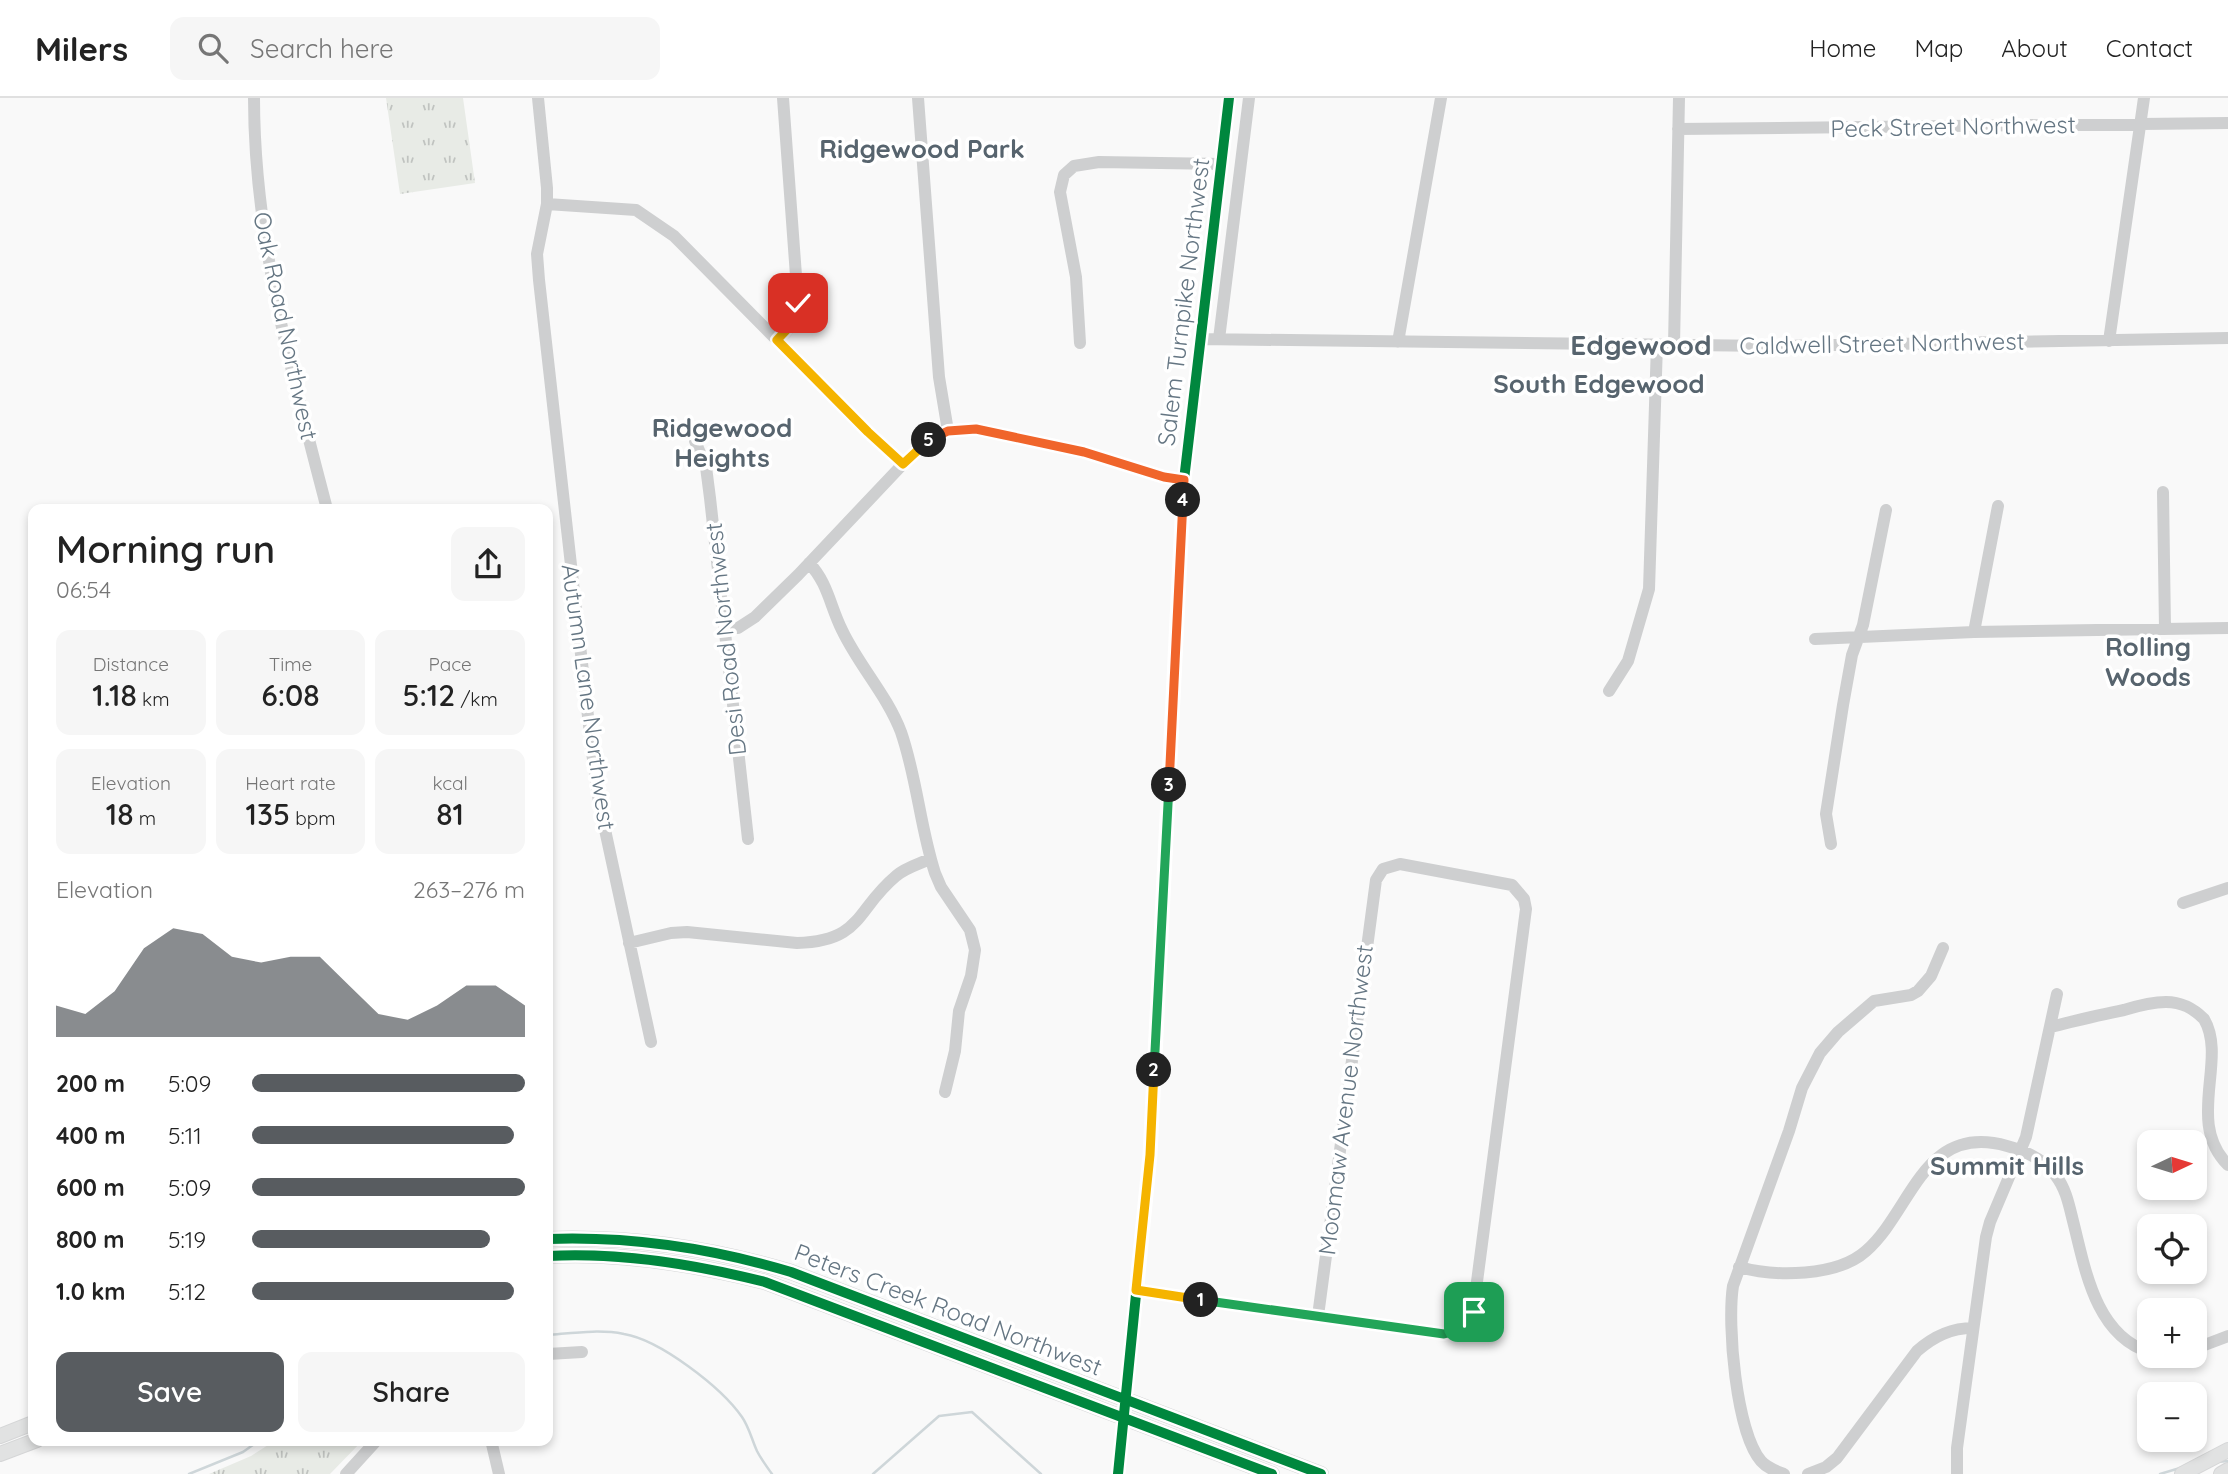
<!DOCTYPE html>
<meta charset="utf-8">
<style>
:root{--surface:#fff;--page:#f6f6f6;--text:#222;--muted:#767676;--line:#e0e0e0;--accent:#585c60}
body{margin:0;font-family:Quicksand,sans-serif;background:var(--page);color:var(--text);height:100vh;display:flex;flex-direction:column;font-size:26px;white-space:nowrap}
*{box-sizing:border-box;margin:0}
p{font-size:23px;color:var(--muted)}
.icon{flex:none;width:38px;height:38px;fill:none;stroke:currentColor;stroke-width:2;stroke-linecap:round;stroke-linejoin:round}
.map{position:relative;flex:1;overflow:hidden}
.sheet{position:absolute;left:28px;top:406px;width:525px;height:942px;display:flex;flex-direction:column;background:var(--surface);border-radius:14px;box-shadow:0 4px 10px #0003}
.sheet>*{flex:none}
.needle{width:46px;rotate:86deg}
.buttons{position:absolute;left:2137px;top:1032px;display:grid;gap:14px}
.buttons a{display:grid;place-items:center;width:70px;height:70px;border-radius:14px;background:var(--surface);box-shadow:0 4px 10px #0003;font-size:35px}
.pin{position:absolute;display:grid;place-items:center;width:60px;height:60px;color:#fff;margin:-30px;border-radius:14px;box-shadow:0 4px 10px #0006}
.km{position:absolute;width:35px;height:35px;margin:-18px;border-radius:50%;background:#222;color:#fff;font-size:19px;line-height:35px;text-align:center}
.round{display:grid;place-items:center;flex:none;width:74px;height:74px;border-radius:14px;background:var(--page)}
.headline{display:flex;align-items:center;justify-content:space-between;height:119px;padding:0 28px}
h1{font-size:38px;font-weight:600;line-height:52px}
.stats{display:grid;grid-template-columns:repeat(3,1fr);gap:10px;height:119px;padding:7px 28px}
.stats div{display:grid;align-content:center;border-radius:14px;background:var(--page);text-align:center}
.stats b{font-size:30px;font-weight:600}
.stats small{font-size:19px;font-weight:400}
.stats p{font-size:19px}
.chart{height:196px;padding:14px 28px}
.chart p{display:flex;justify-content:space-between}
.chart svg{width:100%;height:126px;margin-top:7px;fill:var(--accent);opacity:.7}
.button{display:flex;gap:14px;margin-top:auto;padding:14px 28px}
.button a{flex:1;height:80px;border-radius:14px;background:var(--accent);color:#fff;font-size:28px;font-weight:600;line-height:80px;text-align:center}
.button a+a{background:var(--page);color:var(--text)}
ul{padding:0 28px;list-style:none;font-size:23px}
li{display:grid;grid-template-columns:112px 84px 1fr;align-items:center;height:52px}
li i{height:18px;border-radius:9px;background:var(--accent)}
header{display:flex;align-items:center;gap:42px;box-sizing:border-box;height:98px;padding:0 35px;background:var(--surface);border-bottom:2px solid var(--line)}
header strong{font-size:33px}
nav{display:flex;gap:38px;margin-inline-start:auto;font-size:24px}
.search{width:490px;height:63px;background:var(--page);display:flex;align-items:center;gap:18px;box-sizing:border-box;padding:0 24px;border-radius:14px;color:var(--muted);font-size:26px}
.map>svg:first-child{display:block}
.park{fill:url(#park-tufts)}
.lines{fill:none;stroke-linecap:round;stroke-linejoin:round}
.stream{stroke:#ced6d9;stroke-width:2.5}
.major-casing{stroke:#d5d6d7;stroke-width:16}
.minor{stroke:#cecfd0;stroke-width:12}
.major{stroke:#e1e2e2;stroke-width:14}
.cycleway-casing{stroke:#fff;stroke-width:15}
.cycleway{stroke:#00873e;stroke-width:10}
.split-1-casing{stroke:#fff;stroke-width:14}
.split-2-casing{stroke:#fff;stroke-width:14}
.split-3-casing{stroke:#fff;stroke-width:14}
.split-4-casing{stroke:#fff;stroke-width:14}
.split-5-casing{stroke:#fff;stroke-width:14}
.split-6-casing{stroke:#fff;stroke-width:14}
.split-1{stroke:#22a559;stroke-width:9}
.split-2{stroke:#f5b400;stroke-width:9}
.split-3{stroke:#22a559;stroke-width:9}
.split-4{stroke:#f0652b;stroke-width:9}
.split-5{stroke:#f0652b;stroke-width:9}
.split-6{stroke:#f5b400;stroke-width:9}
.labels{text-anchor:middle;stroke-width:7;stroke-linejoin:round;paint-order:stroke}
.street-label{font-size:24px;fill:#657683;stroke:#fff}
.neighbourhood-label{font-size:26px;font-weight:bold;fill:#57646e;stroke:#fff}
.quarter-label{font-size:28px;font-weight:bold;fill:#57646e;stroke:#fff}
</style>
<header>
<strong>Milers</strong>
<div class="search"><svg class="icon" aria-label="search" viewBox="0 0 24 24"><circle cx="10" cy="10" r="6"/><path d="M15 15l6 6"/></svg>Search here</div>
<nav><a>Home</a><a>Map</a><a>About</a><a>Contact</a></nav>
</header>
<div class="map">
<svg width="2228" height="1376" viewBox="0 0 2228 1376">
<defs>
<pattern id="park-tufts" width="24" height="20" patternUnits="userSpaceOnUse" patternTransform="scale(1.75)"><rect width="24" height="20" fill="#e8ebe6"/><path d="M3 7l-1-3M5 7V3M7 7l1-3M15 17l-1-3M17 17v-4M19 17l1-3" fill="none" stroke="#c0c3c0"/></pattern>
</defs>
<rect width="100%" height="100%" fill="#f9f9f9"/>
<path class="park" d="M386,0h77l12,85 -75,11z
M276,1342h87l-33,34h-121l42,-18z"/>
<g class="lines">
<path class="stream" d="M548,1237c25,-2 51,-6 76,-1 36,6 97,53 118,83 7,10 10,23 15,34 4,8 10,16 15,23
M2217,1364l11,-1
M189,1376l54,-22 17,-12
M873,1376l66,-58 33,-4 69,62
M2160,1376l20,-6"/>
<g class="major-casing">
<path id="major" d="M548,1141c84,-3 163,9 243,33l530,202
M548,1158c74,-4 146,8 217,26l507,192
M0,1338l33,-13
M0,1356l37,-14
M2182,1376l46,-24
M2221,1376l7,-4"/>
</g>
<path class="minor" d="M254,0c0,141 38,276 73,411
M538,0l9,90v16l-10,50 2,26 53,472 7,50 52,240
M918,0l21,279 9,54
M1678,31l550,-6
M547,106l89,6 38,26 194,196 35,32
M1200,241l572,7 456,-8
M1219,241l30,-241
M777,242c14,-11 19,-19 21,-37l-15,-205
M2109,243l35,-243
M1398,244l43,-244
M1080,245l-4,-66 -16,-85 4,-17 10,-9 25,-4 123,2
M1674,247l5,-247
M695,343l11,26 4,31 38,341
M2163,394l2,137
M809,465c19,20 21,43 33,67 17,36 45,65 59,102 16,46 19,95 34,141l6,14 29,43 5,20 -4,26 -12,35 -4,40 -10,41
M724,530h14l17,-11 43,-42 105,-111 25,-23 20,-10 28,-2 39,8 69,15 80,25 20,3
M1974,534l24,-126
M1815,541l159,-7 254,-4
M1609,593l19,-30 21,-72 8,-245
M1831,746l-5,-30 17,-109 9,-50 11,-30 23,-115
M2183,805l45,-15
M629,845l42,-10 16,-1 110,11c66,-2 58,-33 99,-67 9,-8 23,-12 34,-17
M2050,929c25,-6 49,-12 74,-17 13,-4 28,-8 42,-8 16,0 27,6 38,17 24,41 -19,103 24,146
M1739,1169c36,10 98,10 127,-16 46,-40 57,-129 141,-105 19,5 38,15 49,30 10,13 13,29 17,45 12,47 22,114 76,131
M1136,1192l30,5 278,39c16,-2 24,-7 29,-22l53,-403 -2,-10 -12,-14 -112,-21 -17,5 -7,11 -58,436
M2194,1251l34,-13
M548,1256l34,-2
M491,1342l8,34
M346,1376l31,-34
M1118,1376l32,-319 34,-675 45,-382
M1784,1376c-8,-3 -17,-6 -23,-13 -25,-29 -34,-137 -28,-175l56,-155 13,-43 18,-35 18,-21 36,-31 37,-6 7,-4 13,-15 12,-28
M1808,1376l18,-7 11,-9 80,-107c17,-15 34,-23 56,-23
M1957,1376v-26l29,-211 4,-15 36,-85 31,-143"/>
<use href="#major" class="major"/>
<g class="cycleway-casing">
<path id="cycleway" d="M548,1141c84,-3 163,9 243,33l530,202
M548,1158c74,-4 146,8 217,26l507,192
M1118,1376l32,-319 34,-675 45,-382"/>
</g>
<use href="#cycleway" class="cycleway"/>
</g>
<g class="lines">
<g class="split-1-casing">
<path id="split-1" d="M1201,1202l243,34 19,-5 11,-17"/>
</g>
<g class="split-2-casing">
<path id="split-2" d="M1154,972l-4,85 -14,135 65,10"/>
</g>
<g class="split-3-casing">
<path id="split-3" d="M1154,972l15,-285"/>
</g>
<g class="split-4-casing">
<path id="split-4" d="M1169,687l14,-285"/>
</g>
<g class="split-5-casing">
<path id="split-5" d="M929,342l19,-9 28,-2 108,23 80,25 20,3 -1,20"/>
</g>
<g class="split-6-casing">
<path id="split-6" d="M798,205l-4,19 -17,18 91,92 35,32 26,-24"/>
</g>
<use href="#split-1" class="split-1"/>
<use href="#split-2" class="split-2"/>
<use href="#split-3" class="split-3"/>
<use href="#split-4" class="split-4"/>
<use href="#split-5" class="split-5"/>
<use href="#split-6" class="split-6"/>
</g>
<g class="labels">
<g class="street-label">
<text transform="translate(1953 29) rotate(-1)" y="8">Peck Street Northwest</text>
<text transform="translate(1184 204) rotate(-83)" y="8">Salem Turnpike Northwest</text>
<text transform="translate(285 228) rotate(78)" y="8">Oak Road Northwest</text>
<text transform="translate(1882 246) rotate(-1)" y="8">Caldwell Street Northwest</text>
<text transform="translate(726 541) rotate(-96)" y="8">Desi Road Northwest</text>
<text transform="translate(588 599) rotate(82)" y="8">Autumn Lane Northwest</text>
<text transform="translate(1346 1002) rotate(-83)" y="8">Moomaw Avenue Northwest</text>
<text transform="translate(948 1212) rotate(21)" y="8">Peters Creek Road Northwest</text>
</g>
<g class="neighbourhood-label">
<text x="922" y="60">Ridgewood Park</text>
<text x="1599" y="295">South Edgewood</text>
<text x="722" y="339">Ridgewood<tspan x="722" dy="30">Heights</tspan></text>
<text x="2148" y="558">Rolling<tspan x="2148" dy="30">Woods</tspan></text>
<text x="2007" y="1077">Summit Hills</text>
</g>
<g class="quarter-label">
<text x="1641" y="257">Edgewood</text>
</g>
</g>
</svg>
<div class="buttons">
<a><svg class="needle" viewBox="-14 -14 28 28"><path d="M0-13l5 13h-10z" fill="#e53935"/><path d="M0 13l5-13h-10z" fill="#767676"/></svg></a>
<a><svg class="icon" aria-label="locate" viewBox="0 0 24 24"><circle cx="12" cy="12" r="6"/><path d="M12 2v4M12 18v4M2 12h4M18 12h4"/></svg></a>
<a>+</a>
<a>−</a>
</div>
<div class="pin" style="left:1474px;top:1214px;background:#1e9e55"><svg class="icon" aria-label="arrive" viewBox="0 0 24 24"><path d="M6 21V4h12l-3 4 3 4H6"/></svg></div>
<div class="pin" style="left:798px;top:205px;background:#d93025"><svg class="icon" aria-label="check" viewBox="0 0 24 24"><path d="M5 12l5 5 9-10"/></svg></div>
<b class="km" style="left:1201px;top:1202px">1</b>
<b class="km" style="left:1154px;top:972px">2</b>
<b class="km" style="left:1169px;top:687px">3</b>
<b class="km" style="left:1183px;top:402px">4</b>
<b class="km" style="left:929px;top:342px">5</b>
<section class="sheet">
<div class="headline"><div><h1>Morning run</h1><p>06:54</p></div><a class="round"><svg class="icon" aria-label="share" viewBox="0 0 24 24"><path d="M12 15V3M7 8l5-5 5 5M5 13v7h14v-7"/></svg></a></div>
<div class="stats">
<div><p>Distance</p><b>1.18<small> km</small></b></div>
<div><p>Time</p><b>6:08</b></div>
<div><p>Pace</p><b>5:12<small> /km</small></b></div>
</div>
<div class="stats">
<div><p>Elevation</p><b>18<small> m</small></b></div>
<div><p>Heart rate</p><b>135<small> bpm</small></b></div>
<div><p>kcal</p><b>81</b></div>
</div>
<div class="chart"><p><span>Elevation</span>263–276 m</p>
<svg viewBox="0 0 160 44" preserveAspectRatio="none"><path d="M0 44V33L10 36L20 28L30 13L40 6L50 8L60 16L70 18L80 16L90 16L100 26L110 36L120 38L130 33L140 26L150 26L160 33V44z"/></svg>
</div>
<ul>
<li><b>200 m</b>5:09<i style="width:100%"></i></li>
<li><b>400 m</b>5:11<i style="width:96%"></i></li>
<li><b>600 m</b>5:09<i style="width:100%"></i></li>
<li><b>800 m</b>5:19<i style="width:87%"></i></li>
<li><b>1.0 km</b>5:12<i style="width:96%"></i></li>
</ul>
<div class="button"><a>Save</a><a>Share</a></div>
</section>
</div>
